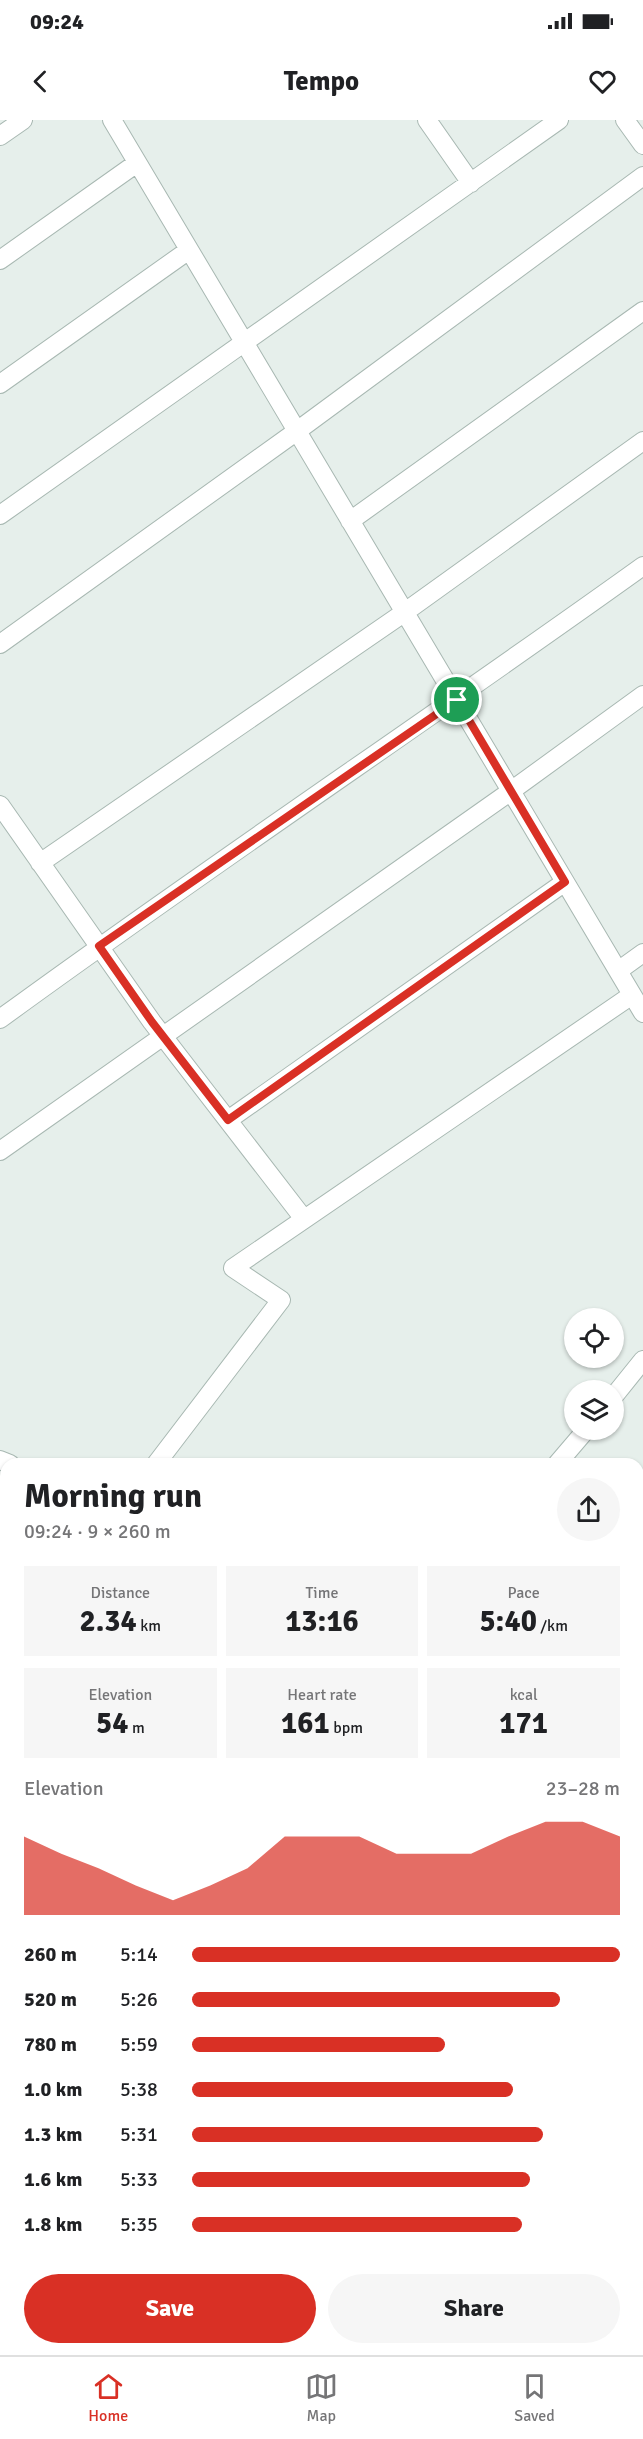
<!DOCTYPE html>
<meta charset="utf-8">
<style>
:root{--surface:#fff;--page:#f6f6f6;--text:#202124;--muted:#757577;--line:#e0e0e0;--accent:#d93025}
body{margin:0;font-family:Signika,sans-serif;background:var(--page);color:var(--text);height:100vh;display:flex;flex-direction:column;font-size:22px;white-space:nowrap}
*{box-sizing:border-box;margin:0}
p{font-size:20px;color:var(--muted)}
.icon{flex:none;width:33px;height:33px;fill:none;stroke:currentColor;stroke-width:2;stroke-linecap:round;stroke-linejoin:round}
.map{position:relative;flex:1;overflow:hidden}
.drawer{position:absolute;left:0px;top:1338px;width:644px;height:897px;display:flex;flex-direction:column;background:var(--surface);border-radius:18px 18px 0 0;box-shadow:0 2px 4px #0004}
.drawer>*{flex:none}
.controls{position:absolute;left:564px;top:1188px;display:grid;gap:12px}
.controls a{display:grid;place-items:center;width:60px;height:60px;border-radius:50%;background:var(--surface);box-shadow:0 2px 4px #0004;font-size:30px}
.pin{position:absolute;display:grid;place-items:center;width:51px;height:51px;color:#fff;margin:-26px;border:3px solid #fff;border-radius:50%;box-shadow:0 2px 6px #0007}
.round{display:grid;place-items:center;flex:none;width:63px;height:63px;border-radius:32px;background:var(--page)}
.headline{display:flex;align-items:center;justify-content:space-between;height:102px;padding:0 24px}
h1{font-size:33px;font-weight:700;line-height:45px}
.figures{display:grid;grid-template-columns:repeat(3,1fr);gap:9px;height:102px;padding:6px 24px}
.figures div{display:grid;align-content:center;border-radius:0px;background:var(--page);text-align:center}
.figures b{font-size:30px;font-weight:700}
.figures small{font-size:16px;font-weight:400}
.figures p{font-size:16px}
.chart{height:168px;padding:12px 24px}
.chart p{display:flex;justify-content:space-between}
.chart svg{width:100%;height:108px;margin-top:6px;fill:var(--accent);opacity:.7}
.primary-button{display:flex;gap:12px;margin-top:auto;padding:12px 24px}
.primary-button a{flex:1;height:69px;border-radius:36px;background:var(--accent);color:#fff;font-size:24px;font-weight:700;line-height:69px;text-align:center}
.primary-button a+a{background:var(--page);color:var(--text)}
ul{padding:0 24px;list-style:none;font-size:20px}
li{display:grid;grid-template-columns:96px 72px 1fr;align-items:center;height:45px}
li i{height:15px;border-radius:8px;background:var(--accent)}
.status{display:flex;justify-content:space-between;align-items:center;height:42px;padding:0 30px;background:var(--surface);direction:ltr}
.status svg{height:16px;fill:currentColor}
header{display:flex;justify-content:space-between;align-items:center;height:78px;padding:0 24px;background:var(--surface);font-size:27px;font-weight:700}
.tab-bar{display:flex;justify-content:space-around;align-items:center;height:84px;border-top:2px solid var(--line);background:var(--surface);font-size:16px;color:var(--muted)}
.tab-bar a{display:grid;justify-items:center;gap:3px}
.tab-bar .current{color:var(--accent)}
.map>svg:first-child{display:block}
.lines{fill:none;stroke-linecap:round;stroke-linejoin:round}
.minor-casing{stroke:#a8b8b2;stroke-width:20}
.minor{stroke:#fff;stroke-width:18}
.route-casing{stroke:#fff;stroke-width:12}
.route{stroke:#d93025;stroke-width:8}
</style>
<div class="status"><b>09:24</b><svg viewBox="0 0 49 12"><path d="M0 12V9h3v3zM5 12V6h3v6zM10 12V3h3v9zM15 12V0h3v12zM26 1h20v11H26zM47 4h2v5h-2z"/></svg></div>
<header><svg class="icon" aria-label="back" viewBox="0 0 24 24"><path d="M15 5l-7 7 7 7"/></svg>Tempo<svg class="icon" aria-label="heart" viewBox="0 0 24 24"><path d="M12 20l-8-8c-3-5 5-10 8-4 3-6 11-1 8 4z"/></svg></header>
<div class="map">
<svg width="643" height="2235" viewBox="0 0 643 2235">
<rect width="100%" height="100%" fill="#e6efeb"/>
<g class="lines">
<g class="minor-casing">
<path id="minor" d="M112,0l531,893
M427,0l44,63
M625,0l18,25
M0,16l23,-16
M0,140l137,-97
M0,264l189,-134
M0,395l559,-395
M350,401l293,-210
M0,524l297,-213 346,-255
M0,685l152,217 152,197
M40,743l365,-251 238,-171
M618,851l25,-18
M0,899c212,-155 430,-300 643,-453
M228,1000l337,-238
M0,1031l511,-360 132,-96
M614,1276l29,-36
M0,1340l10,4
M156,1344l125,-164 -48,-32 399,-273
M557,1344l29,-34
M638,1415l5,-7
M0,1582l6,-12
M638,1630l5,14
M0,1701l6,5
M0,1811l6,5
M638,1985l5,-6
M0,2190l6,3
M0,2207l6,2
M38,2229l10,6
M67,2229l10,6
M600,2229l8,6"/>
</g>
<use href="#minor" class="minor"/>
</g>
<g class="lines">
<g class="route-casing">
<path id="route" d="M457,580l108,182 -337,238 -76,-98 -53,-76z"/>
</g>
<use href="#route" class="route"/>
</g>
</svg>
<div class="controls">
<a><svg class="icon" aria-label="locate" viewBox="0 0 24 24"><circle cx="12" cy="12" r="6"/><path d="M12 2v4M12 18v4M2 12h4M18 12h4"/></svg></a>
<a><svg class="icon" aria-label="layers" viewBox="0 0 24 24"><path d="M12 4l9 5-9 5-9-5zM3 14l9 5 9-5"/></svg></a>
</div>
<div class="pin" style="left:457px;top:580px;background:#1e9e55"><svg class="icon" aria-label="arrive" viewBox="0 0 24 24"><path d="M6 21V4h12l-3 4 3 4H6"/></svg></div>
<section class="drawer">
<div class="headline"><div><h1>Morning run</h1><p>09:24 · 9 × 260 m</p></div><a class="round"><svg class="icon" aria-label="share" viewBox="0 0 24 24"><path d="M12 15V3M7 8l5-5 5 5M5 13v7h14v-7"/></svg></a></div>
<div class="figures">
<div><p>Distance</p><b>2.34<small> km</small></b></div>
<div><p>Time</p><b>13:16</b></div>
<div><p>Pace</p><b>5:40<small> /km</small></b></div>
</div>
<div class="figures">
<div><p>Elevation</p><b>54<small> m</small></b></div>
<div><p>Heart rate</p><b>161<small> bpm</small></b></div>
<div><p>kcal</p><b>171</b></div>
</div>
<div class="chart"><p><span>Elevation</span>23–28 m</p>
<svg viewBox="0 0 160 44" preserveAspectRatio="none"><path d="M0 44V12L10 19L20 25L30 32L40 38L50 32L60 25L70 12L80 12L90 12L100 19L110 19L120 19L130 12L140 6L150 6L160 12V44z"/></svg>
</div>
<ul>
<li><b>260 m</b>5:14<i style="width:100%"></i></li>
<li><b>520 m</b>5:26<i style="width:86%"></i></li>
<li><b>780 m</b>5:59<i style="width:59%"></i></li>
<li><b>1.0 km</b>5:38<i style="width:75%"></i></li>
<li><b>1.3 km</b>5:31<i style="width:82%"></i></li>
<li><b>1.6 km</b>5:33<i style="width:79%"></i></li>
<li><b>1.8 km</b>5:35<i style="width:77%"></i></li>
</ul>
<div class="primary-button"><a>Save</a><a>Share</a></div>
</section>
</div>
<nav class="tab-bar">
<a class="current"><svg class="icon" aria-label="home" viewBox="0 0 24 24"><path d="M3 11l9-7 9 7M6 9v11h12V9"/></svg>Home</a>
<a><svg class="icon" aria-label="map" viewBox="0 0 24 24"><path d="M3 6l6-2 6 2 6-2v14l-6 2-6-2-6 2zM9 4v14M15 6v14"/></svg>Map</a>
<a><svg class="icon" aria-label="saved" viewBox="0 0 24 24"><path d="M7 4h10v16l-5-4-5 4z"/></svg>Saved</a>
</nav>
